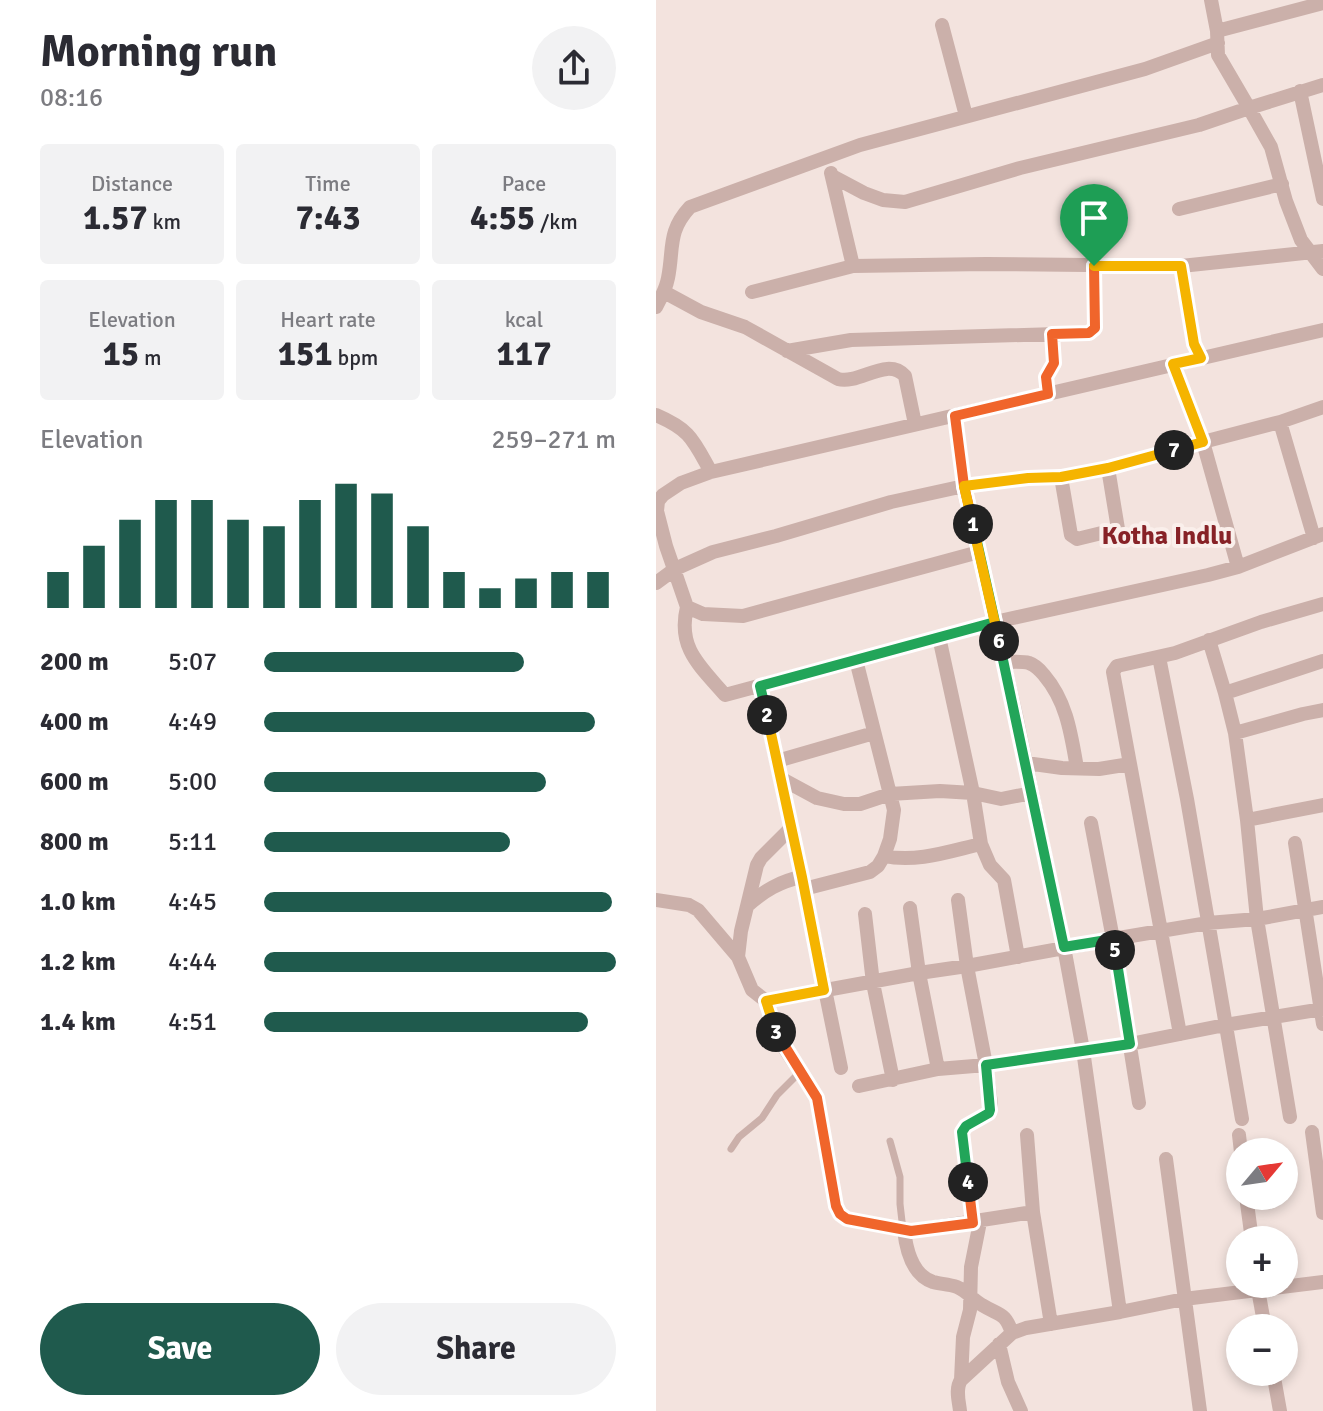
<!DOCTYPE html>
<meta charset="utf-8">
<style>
:root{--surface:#fff;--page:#f2f2f3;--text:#2b2b33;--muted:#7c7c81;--accent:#1f5a4d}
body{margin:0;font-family:Signika,sans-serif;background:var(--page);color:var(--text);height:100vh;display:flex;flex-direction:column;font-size:30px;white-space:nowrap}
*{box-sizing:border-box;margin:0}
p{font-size:26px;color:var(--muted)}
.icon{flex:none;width:44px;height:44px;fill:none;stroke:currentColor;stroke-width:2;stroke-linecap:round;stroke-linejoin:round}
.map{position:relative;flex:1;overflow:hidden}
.details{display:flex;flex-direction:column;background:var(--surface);width:656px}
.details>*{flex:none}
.needle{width:52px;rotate:61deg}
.fabs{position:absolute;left:570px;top:1138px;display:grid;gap:16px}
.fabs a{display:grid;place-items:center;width:72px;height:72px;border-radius:50%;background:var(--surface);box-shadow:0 4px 12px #0003;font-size:40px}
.pin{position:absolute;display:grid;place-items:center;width:68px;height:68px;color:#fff;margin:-82px -34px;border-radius:50% 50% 50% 0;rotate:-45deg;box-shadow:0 0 8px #0007}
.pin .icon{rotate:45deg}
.km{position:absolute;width:40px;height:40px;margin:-20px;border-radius:50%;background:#222;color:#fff;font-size:22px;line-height:40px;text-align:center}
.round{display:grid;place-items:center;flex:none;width:84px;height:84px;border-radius:42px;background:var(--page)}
.summary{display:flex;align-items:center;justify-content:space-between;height:136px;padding:0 40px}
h1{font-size:44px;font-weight:700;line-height:60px}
.stats{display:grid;grid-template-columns:repeat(3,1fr);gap:12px;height:136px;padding:8px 40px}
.stats div{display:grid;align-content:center;border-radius:8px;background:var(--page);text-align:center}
.stats b{font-size:34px;font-weight:700}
.stats small{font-size:22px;font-weight:400}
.stats p{font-size:22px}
.chart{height:224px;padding:16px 40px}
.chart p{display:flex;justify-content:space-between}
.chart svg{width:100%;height:144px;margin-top:8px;stroke:var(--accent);stroke-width:6}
.primary-button{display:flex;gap:16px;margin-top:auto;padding:16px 40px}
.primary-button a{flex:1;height:92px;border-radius:48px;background:var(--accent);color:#fff;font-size:32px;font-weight:700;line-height:92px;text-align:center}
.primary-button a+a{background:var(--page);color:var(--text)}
ul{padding:0 40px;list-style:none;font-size:26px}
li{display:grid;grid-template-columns:128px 96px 1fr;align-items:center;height:60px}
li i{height:20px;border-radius:10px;background:var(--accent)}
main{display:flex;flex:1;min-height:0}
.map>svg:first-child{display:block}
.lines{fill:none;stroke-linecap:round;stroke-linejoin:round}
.lane{stroke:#cbb0aa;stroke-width:7}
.street{stroke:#cbb0aa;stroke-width:14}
.split-1-casing{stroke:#fff;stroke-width:16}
.split-2-casing{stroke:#fff;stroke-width:16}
.split-3-casing{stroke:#fff;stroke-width:16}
.split-4-casing{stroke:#fff;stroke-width:16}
.split-5-casing{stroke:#fff;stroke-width:16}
.split-6-casing{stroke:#fff;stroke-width:16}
.split-7-casing{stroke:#fff;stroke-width:16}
.split-8-casing{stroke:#fff;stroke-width:16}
.split-1{stroke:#f0652b;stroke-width:10}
.split-2{stroke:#22a559;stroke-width:10}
.split-3{stroke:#f5b400;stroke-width:10}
.split-4{stroke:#f0652b;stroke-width:10}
.split-5{stroke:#22a559;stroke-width:10}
.split-6{stroke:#22a559;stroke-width:10}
.split-7{stroke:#f5b400;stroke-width:10}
.split-8{stroke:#f5b400;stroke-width:10}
.labels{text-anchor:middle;stroke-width:8;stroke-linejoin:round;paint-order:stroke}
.neighbourhood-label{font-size:26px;font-weight:bold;fill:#872227;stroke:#faefeb}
</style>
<main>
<section class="details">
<div class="summary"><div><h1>Morning run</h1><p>08:16</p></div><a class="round"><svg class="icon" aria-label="share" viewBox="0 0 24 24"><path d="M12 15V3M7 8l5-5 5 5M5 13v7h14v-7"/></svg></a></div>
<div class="stats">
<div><p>Distance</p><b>1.57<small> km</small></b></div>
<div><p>Time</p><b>7:43</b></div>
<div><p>Pace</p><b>4:55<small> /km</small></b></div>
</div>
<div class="stats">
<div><p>Elevation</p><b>15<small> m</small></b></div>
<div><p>Heart rate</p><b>151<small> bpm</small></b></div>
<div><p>kcal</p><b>117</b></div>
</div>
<div class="chart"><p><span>Elevation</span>259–271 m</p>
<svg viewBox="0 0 160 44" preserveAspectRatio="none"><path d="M5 44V33M15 44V25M25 44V17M35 44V11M45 44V11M55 44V17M65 44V19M75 44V11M85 44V6M95 44V9M105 44V19M115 44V33M125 44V38M135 44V35M145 44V33M155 44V33"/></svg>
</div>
<ul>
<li><b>200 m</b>5:07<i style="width:74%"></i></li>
<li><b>400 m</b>4:49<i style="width:94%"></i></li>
<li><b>600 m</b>5:00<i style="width:80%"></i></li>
<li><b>800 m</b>5:11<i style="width:70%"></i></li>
<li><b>1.0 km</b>4:45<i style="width:99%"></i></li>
<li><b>1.2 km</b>4:44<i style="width:100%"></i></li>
<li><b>1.4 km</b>4:51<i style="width:92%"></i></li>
</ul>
<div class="primary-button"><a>Save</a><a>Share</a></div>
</section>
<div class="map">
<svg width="667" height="1411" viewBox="0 0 667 1411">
<rect width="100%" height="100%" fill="#f3e3de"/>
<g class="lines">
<path class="lane" d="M234,1141l10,36v27l3,26
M75,1149l8,-12 23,-19 15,-23 22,-22"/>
<path class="street" d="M555,0l6,31 1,24 31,53 74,-23
M286,25l24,91
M561,31l106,-28
M644,91l23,108
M175,173l22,93
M176,176l32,17 19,7 22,2 115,-34 179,-43 50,-17 22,39 15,54 15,39 22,29
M523,209l103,-25
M525,266l13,78 7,14
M8,292l37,20 44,15 93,52c21,6 49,-23 67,-3l10,48
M96,292l101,-26 133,-2 195,2 142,-15
M0,307c5,-9 10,-18 12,-29 6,-30 -1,-46 22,-71l170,-62 285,-76 73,-26
M131,351l64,-11 238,-7 6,-5 -1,-62
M392,394l-2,-17 8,-14 -2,-29
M0,415c35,15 37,25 55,57
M299,416l9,70 52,229 48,232 19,103 37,262 64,-13 139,-17
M624,422l34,116
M405,477l10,58 6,4 41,-10 -10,-61
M323,552l-236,64 -40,-2 -16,-7 -21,-61 -9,-35 1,-10 5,-6 18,-12 30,-11 612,-142
M582,567l-35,-125 77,-20 43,-15
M0,583l19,-14 38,-17 63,-16 115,-34 73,-16 64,-8 33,-1 47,-9 95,-26 -30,-78
M31,607c-10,41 13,59 38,88l270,-73 213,-47 30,-8 85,-33
M283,637l34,156 8,51 9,21 14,15 14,77
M553,640l16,53 10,40 12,87 10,99 33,198
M503,657l28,142 55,320
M348,662c8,0 18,-1 25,1 6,2 11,7 15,12 23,27 27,59 33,93
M104,686l42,191 39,191
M569,693l98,-32
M579,733l68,-19 20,-4
M121,761l97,-28
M370,763l36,5 37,1 31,-5
M124,778l37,20 27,6h16l30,-10 50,-3 33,2 28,6 31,-6
M591,820l76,-15
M435,823l22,116 26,164
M639,843l28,181
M228,856c33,7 66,-5 97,-12
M148,889l66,-17 8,-6 6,-10 6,-17 4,-29 -38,-150
M0,900l33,5 9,5 40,47 14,33 14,11 153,-28 48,-7 146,-27 95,-16 49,-4 66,-12
M302,900l9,66 19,99 5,39 -2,9 -23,13 -4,6 11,91
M91,906c17,-15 33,-25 55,-29
M254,908l9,65 19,96
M209,914l8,69 20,97
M82,957l3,-26 16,-66 4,-7 30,-30
M110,1001l7,24 8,18 36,55 19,108 4,8 7,5 64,12 122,-19
M524,1034l-67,-362 4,-6 58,-13 86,-31 62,-18
M203,1086l79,-17 48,-4 144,-21 95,-19 98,-16
M656,1132l11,81
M371,1135l6,77 18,112
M583,1135l2,17
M510,1159l34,252
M590,1196l6,44
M248,1230c2,18 8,45 29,52 7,2 16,2 24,5 10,4 16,13 25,18 18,11 23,7 30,28
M601,1284l8,44
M343,1344l9,38 13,29
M617,1372l7,39
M305,1380l2,-43 7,-27 1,-43 9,-45
M304,1411c-1,-10 -5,-22 1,-31l51,-47 14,-5 94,-16"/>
</g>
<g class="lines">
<g class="split-1-casing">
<path id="split-1" d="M317,524l-9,-38 -9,-70 93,-22 -2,-17 8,-14 -2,-29 37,-1 6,-5 -1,-62"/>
</g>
<g class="split-2-casing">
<path id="split-2" d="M111,715l-7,-29 235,-64 -22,-98"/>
</g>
<g class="split-3-casing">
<path id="split-3" d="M111,715l35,162 22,113 -58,11 10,31"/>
</g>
<g class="split-4-casing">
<path id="split-4" d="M120,1032l41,66 19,108 4,8 7,5 64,12 62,-8 -5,-41"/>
</g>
<g class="split-5-casing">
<path id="split-5" d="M312,1182l-6,-50 4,-6 23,-13 1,-3 -4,-45 144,-21 -15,-94"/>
</g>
<g class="split-6-casing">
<path id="split-6" d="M343,641l65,306 49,-8 2,11"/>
</g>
<g class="split-7-casing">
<path id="split-7" d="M343,641l-35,-155 64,-8 33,-1 47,-9 66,-18"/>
</g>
<g class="split-8-casing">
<path id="split-8" d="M438,266h87l13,78 7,14 -28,6 30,78 -29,8"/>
</g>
<use href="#split-1" class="split-1"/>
<use href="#split-2" class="split-2"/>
<use href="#split-3" class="split-3"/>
<use href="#split-4" class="split-4"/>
<use href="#split-5" class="split-5"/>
<use href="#split-6" class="split-6"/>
<use href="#split-7" class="split-7"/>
<use href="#split-8" class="split-8"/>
</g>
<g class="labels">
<g class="neighbourhood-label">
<text x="511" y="544">Kotha Indlu</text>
</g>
</g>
</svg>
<div class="fabs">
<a><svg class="needle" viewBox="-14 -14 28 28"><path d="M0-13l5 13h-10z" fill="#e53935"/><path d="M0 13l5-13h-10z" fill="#7c7c81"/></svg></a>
<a>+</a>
<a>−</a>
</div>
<div class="pin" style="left:438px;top:266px;background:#1e9e55"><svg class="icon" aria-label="arrive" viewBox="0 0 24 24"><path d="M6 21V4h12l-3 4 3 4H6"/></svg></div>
<b class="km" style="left:317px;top:524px">1</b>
<b class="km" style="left:111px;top:715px">2</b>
<b class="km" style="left:120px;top:1032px">3</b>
<b class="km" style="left:312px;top:1182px">4</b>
<b class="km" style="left:459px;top:950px">5</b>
<b class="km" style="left:343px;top:641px">6</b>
<b class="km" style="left:518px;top:450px">7</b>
</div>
</main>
